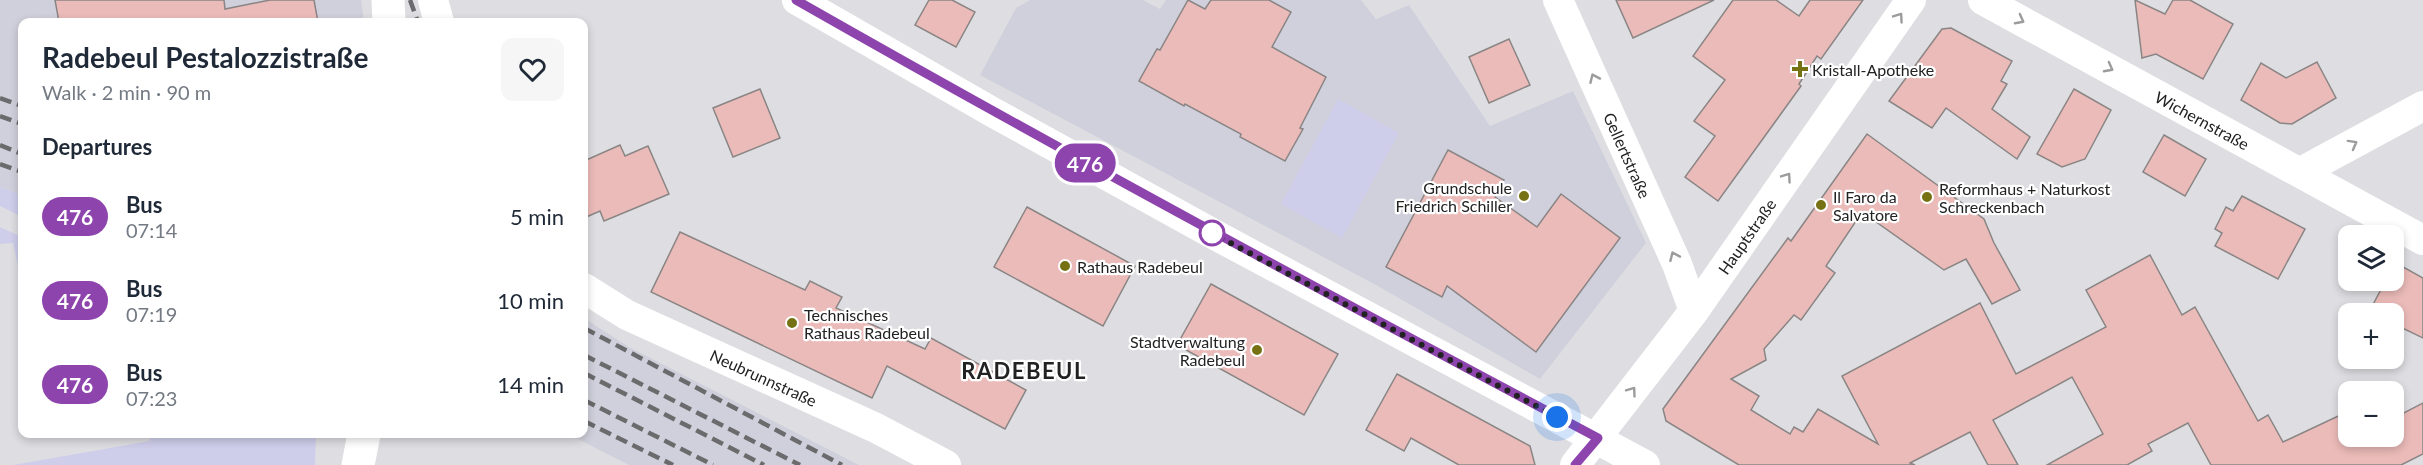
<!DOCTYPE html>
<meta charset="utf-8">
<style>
:root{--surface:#fff;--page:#f6f6f7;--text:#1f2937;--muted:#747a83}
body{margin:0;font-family:Lato,sans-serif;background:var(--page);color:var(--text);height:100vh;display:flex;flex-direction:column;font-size:22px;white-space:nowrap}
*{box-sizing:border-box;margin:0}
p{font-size:20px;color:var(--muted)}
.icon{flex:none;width:33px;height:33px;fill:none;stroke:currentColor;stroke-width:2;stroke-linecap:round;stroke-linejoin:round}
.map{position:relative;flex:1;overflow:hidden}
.details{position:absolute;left:18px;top:18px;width:570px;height:420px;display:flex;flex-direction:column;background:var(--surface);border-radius:12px;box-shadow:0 3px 9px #0003}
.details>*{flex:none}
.badge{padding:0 12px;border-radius:20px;font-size:21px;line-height:39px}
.controls{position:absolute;left:2338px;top:225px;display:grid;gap:12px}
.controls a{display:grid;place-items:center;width:66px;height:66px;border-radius:12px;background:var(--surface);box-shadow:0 3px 9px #0003;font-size:30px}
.you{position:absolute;width:30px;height:30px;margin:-15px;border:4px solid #fff;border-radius:50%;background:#1a73e8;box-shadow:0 0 0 9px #1a73e833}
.map>.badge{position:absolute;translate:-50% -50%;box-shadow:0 0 0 3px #fff}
h2{padding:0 24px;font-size:22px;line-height:54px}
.round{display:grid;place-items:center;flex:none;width:63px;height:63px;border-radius:12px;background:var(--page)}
.summary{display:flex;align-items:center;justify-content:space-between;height:102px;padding:0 24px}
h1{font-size:28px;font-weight:700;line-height:45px}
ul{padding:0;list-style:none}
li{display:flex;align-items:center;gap:18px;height:84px;padding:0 24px}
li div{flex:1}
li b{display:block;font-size:22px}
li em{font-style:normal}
li .badge{min-width:66px;font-weight:700;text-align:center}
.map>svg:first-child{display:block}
.built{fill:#d0d0dc}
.green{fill:#ceceeb}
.building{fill:#ebbbb9;stroke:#8a8585;stroke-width:1.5}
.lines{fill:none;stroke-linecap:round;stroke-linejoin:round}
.street{stroke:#fff;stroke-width:30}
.secondary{stroke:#fff;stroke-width:33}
.rail{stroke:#6b6b6d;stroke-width:4.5;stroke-dasharray:12 6;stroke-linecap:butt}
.oneway{stroke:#9c9c9c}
.line-casing{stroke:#fff;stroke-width:14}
.line{stroke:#8e44ad;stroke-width:9}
.walk{stroke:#222223;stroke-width:6;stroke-dasharray:0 10.8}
.poi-dot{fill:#767112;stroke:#fff;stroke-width:2}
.stop-dot{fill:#fff;stroke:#8e44ad;stroke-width:3}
.labels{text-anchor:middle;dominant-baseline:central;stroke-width:4.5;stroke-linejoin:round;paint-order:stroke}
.poi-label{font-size:16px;fill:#222223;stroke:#fff;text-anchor:start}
.street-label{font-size:16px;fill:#222223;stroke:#fff}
.district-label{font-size:22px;font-weight:bold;letter-spacing:1.5px;fill:#222223;stroke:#fff}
</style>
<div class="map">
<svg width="2423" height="465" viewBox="0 0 2423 465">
<rect width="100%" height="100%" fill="#dedee2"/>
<g class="built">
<polygon points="0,0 361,0 364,22 22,22 22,195 0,187"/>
<polygon points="1030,0 1143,0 1160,9 1166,0 1361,0 1376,19 1409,5 1490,126 1573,91 1646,243 1540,379 1376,285 980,75 1016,8"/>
<polygon points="584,318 629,347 859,465 629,465 568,434 584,434"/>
</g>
<g class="green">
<polygon points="1338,99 1399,133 1342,238 1281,204"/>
<polygon points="0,187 22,195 22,217 0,206"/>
<polygon points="0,227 22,237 22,285 13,243 0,244"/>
<polygon points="149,434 316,434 315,465 13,465 150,441"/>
</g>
<g class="building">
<polygon points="55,0 224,0 225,9 270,0 314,0 318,22 59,22"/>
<polygon points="929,0 952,0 975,12 956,47 915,25"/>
<polygon points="1188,0 1205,9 1211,0 1269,0 1291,12 1272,47 1326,77 1300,128 1303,129 1285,161 1240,137 1241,134 1185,104 1184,106 1139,81 1157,49 1160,50"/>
<polygon points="1616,0 1714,0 1633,38"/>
<polygon points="1733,0 1776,0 1799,16 1810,0 1863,0 1821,59 1817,56 1799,84 1801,86 1718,201 1685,177 1715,136 1694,121 1725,80 1693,56"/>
<polygon points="2135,0 2165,14 2173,0 2190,0 2233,24 2203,79 2156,54 2142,58"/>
<polygon points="1951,28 2012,61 2001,81 2007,84 1992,109 2030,137 2017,159 1946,108 1932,128 1889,101 1942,29"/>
<polygon points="1509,39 1530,85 1489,103 1469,57"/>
<polygon points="2317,62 2336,98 2292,124 2280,123 2241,100 2261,63 2286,78"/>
<polygon points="760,89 780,138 733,157 713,108"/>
<polygon points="2074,89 2111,110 2085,159 2062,167 2037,154"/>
<polygon points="1867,134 1984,219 1994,243 2020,290 1992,304 1966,259 1944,270 1862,212 1826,266 1835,273 1801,320 1794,315 1764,349 1766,360 1731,379 1759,396 1751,410 1790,434 1794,427 1803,432 1818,409 1878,444 1842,376 1980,303 2016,374 2106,327 2086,290 2150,255 2182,315 2195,307 2258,421 2268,415 2283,442 2349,411 2349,436 2394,436 2394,418 2423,403 2423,454 2401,465 2211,465 2188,423 2148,444 2152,451 2127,465 2047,465 2103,434 2072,377 1993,420 2018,465 1988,465 1970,432 1910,463 1915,465 1739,465 1666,421 1663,409 1788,238 1791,241"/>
<polygon points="2164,135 2206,159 2185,196 2143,172"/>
<polygon points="620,145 625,156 648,146 669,194 604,221 600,211 584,218 584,161"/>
<polygon points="1448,150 1504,180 1495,197 1537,227 1561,194 1620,238 1536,352 1447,286 1442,297 1386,267"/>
<polygon points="2242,196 2305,229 2278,279 2215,246 2222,233 2215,229 2226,207 2233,211"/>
<polygon points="1027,207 1135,266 1103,326 994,267"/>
<polygon points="680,232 805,290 810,281 842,297 836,308 925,349 931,338 1026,390 1005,429 887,366 872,398 651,292"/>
<polygon points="2396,263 2423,278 2423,338 2394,324 2394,314 2368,314 2386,280 2394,280"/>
<polygon points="1211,284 1338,354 1304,415 1177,345"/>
<polygon points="1397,374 1530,446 1535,465 1459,465 1411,438 1404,451 1366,430"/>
</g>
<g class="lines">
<g class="street">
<polyline points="433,0 439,22"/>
<polyline points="797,0 994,113 1217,236 1645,465"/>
<path id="s1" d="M1558 0 1677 264 1694 311"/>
<path id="s2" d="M1983 0 2423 240"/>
<polyline points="2301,172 2423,106"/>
<path id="s3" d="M584 288 627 315 876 428 946 465"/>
<path id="s4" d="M1575 465 1694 311 1911 0"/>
</g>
<g class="secondary">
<polyline points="388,0 389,22"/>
<polyline points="358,465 364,434"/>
</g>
<g class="rail">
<polyline points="410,0 418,22"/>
<polyline points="0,98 22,106"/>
<polyline points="0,116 22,124"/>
<polyline points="0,145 22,154"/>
<polyline points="0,164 22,172"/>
<polyline points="584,328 842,465"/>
<polyline points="584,355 800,465"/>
<polyline points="584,373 764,465"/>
<polyline points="584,400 713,465"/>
<polyline points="584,421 673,465"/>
</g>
</g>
<defs><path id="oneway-chevron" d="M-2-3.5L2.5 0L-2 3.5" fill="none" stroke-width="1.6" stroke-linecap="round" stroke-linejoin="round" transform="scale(1.5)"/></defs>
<g class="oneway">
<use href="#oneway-chevron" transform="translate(1899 17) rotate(-55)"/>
<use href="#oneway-chevron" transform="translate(2020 20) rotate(28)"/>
<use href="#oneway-chevron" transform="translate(2109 68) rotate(28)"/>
<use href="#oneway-chevron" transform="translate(1594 78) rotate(-114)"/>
<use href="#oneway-chevron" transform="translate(2353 144) rotate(-29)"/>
<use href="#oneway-chevron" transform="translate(1787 177) rotate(-55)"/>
<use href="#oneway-chevron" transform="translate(1674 256) rotate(-114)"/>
<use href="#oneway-chevron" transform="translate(1632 391) rotate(-54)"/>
</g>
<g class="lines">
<defs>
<path id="line" d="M796 0C1061 151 1329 295 1598 438L1575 465"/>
</defs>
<use href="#line" class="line-casing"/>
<use href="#line" class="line"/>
<polyline class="walk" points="1212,233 1557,417"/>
</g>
<g class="poi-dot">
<path d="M1797 60h6v6h6v6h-6v6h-6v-6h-6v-6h6z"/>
<circle cx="1524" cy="196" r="6"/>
<circle cx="1927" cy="197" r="6"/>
<circle cx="1821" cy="205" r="6"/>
<circle cx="1065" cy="266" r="6"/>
<circle cx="792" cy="323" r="6"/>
<circle cx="1257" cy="350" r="6"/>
</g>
<circle class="stop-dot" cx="1212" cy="233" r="12"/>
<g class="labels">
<g class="poi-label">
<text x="1812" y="69">Kristall-Apotheke</text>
<text x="1512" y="187" text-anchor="end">Grundschule<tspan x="1512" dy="18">Friedrich Schiller</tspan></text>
<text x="1939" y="188">Reformhaus + Naturkost<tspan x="1939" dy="18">Schreckenbach</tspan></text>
<text x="1833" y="196">Il Faro da<tspan x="1833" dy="18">Salvatore</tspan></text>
<text x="1077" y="266">Rathaus Radebeul</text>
<text x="804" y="314">Technisches<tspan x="804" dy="18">Rathaus Radebeul</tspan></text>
<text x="1245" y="341" text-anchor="end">Stadtverwaltung<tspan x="1245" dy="18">Radebeul</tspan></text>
</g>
<g class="street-label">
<text stroke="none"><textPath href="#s2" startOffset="250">Wichernstraße</textPath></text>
<text stroke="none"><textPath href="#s1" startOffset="170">Gellertstraße</textPath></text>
<text stroke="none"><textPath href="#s4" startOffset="286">Hauptstraße</textPath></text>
<text stroke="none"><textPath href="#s3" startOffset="201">Neubrunnstraße</textPath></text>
</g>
<g class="district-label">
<text x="1024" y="370">RADEBEUL</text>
</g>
</g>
</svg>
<div class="controls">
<a><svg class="icon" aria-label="layers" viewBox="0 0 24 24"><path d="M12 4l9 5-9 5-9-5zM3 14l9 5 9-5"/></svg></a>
<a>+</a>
<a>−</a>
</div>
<div class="you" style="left:1557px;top:417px"></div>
<b class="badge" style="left:1085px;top:163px;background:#8e44ad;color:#fff">476</b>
<section class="details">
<div class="summary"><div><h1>Radebeul Pestalozzistraße</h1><p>Walk · 2 min · 90 m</p></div><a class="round"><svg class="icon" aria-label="heart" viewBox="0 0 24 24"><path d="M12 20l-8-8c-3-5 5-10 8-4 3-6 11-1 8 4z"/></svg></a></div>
<h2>Departures</h2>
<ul>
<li><span class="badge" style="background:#8e44ad;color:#fff">476</span><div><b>Bus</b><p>07:14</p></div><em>5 min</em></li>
<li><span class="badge" style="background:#8e44ad;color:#fff">476</span><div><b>Bus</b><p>07:19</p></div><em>10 min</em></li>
<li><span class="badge" style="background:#8e44ad;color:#fff">476</span><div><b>Bus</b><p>07:23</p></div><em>14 min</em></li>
</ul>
</section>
</div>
